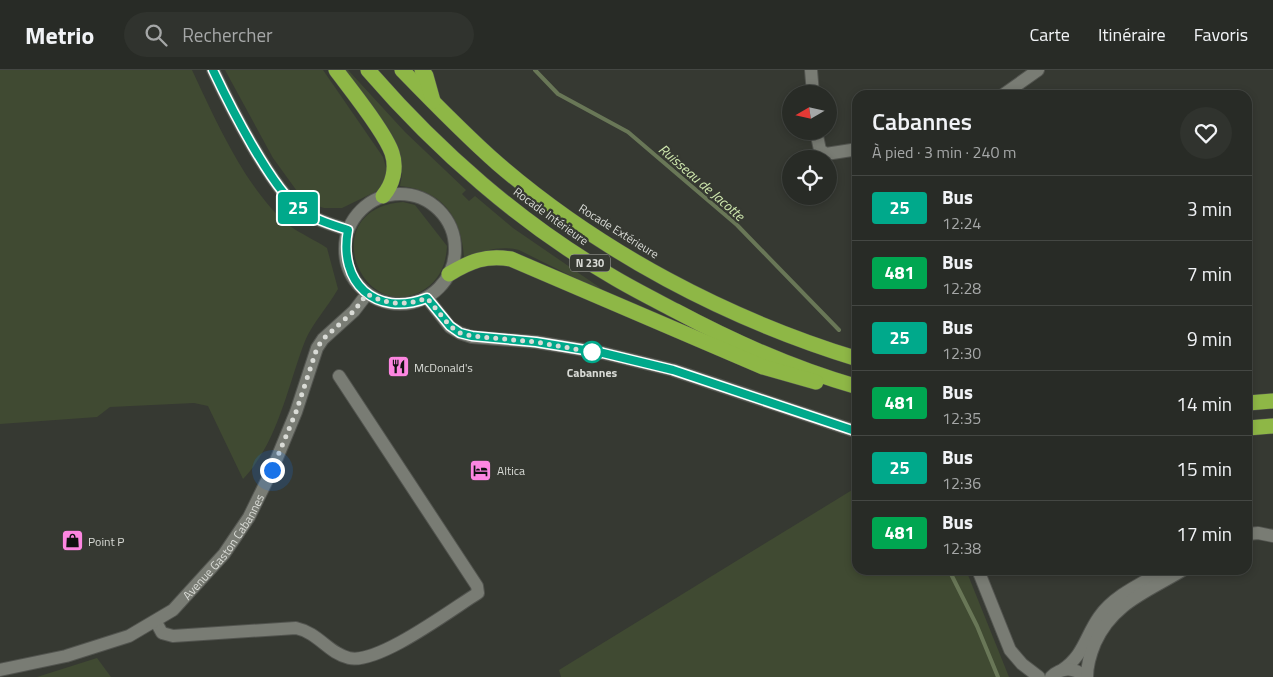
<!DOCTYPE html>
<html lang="fr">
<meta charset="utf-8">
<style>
:root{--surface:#282b26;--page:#30332e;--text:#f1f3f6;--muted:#a5a7a7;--line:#444743}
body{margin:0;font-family:"Titillium Web",sans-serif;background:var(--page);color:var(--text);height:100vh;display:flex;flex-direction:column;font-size:19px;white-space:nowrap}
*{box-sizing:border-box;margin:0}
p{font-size:16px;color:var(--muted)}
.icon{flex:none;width:28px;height:28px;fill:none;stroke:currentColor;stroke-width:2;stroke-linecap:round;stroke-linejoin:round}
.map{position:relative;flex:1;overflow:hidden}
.panel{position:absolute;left:852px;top:20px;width:400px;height:485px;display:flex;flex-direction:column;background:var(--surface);border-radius:15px;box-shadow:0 2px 8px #0003,0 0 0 1px var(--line)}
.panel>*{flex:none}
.badge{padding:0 10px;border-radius:4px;font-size:18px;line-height:32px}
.needle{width:32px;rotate:261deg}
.tools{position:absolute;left:782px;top:15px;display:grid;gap:10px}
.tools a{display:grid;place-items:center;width:55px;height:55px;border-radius:50%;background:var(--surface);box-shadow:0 2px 8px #0003,0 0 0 1px var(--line);font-size:25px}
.you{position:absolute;width:25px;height:25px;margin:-12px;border:4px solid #fff;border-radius:50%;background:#1a73e8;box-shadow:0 0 0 8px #1a73e833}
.map>.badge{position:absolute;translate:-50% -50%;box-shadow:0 0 0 2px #fff}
.round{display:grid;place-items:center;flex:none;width:52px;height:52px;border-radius:26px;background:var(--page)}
.head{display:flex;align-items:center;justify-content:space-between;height:85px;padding:0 20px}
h1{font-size:24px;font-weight:600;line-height:38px}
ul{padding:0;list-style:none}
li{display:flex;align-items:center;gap:15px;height:65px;padding:0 20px;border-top:1px solid var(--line)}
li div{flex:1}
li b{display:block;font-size:19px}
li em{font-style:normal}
li .badge{min-width:55px;font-weight:700;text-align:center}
header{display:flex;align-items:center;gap:30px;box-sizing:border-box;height:70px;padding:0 25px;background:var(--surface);border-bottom:1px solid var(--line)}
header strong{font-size:24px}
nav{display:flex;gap:28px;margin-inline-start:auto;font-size:18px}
.search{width:350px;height:45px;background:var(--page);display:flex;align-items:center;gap:12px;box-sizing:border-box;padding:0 18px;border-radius:28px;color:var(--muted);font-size:19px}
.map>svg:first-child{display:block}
.green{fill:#404a32}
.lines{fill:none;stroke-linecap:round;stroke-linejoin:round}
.stream{stroke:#697757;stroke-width:4}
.street-casing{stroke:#52544f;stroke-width:14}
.secondary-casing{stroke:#52544f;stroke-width:14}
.highway-casing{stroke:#52544f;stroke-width:16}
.street{stroke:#797c74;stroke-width:12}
.secondary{stroke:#797c74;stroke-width:12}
.highway{stroke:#8eb746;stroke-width:15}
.line-casing{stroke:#fff;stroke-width:11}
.line{stroke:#00a98b;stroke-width:8}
.walk{stroke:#d9dbd6;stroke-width:5;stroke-dasharray:0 9}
.stop-dot{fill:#fff;stroke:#00a98b;stroke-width:2.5}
.labels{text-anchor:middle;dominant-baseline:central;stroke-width:4.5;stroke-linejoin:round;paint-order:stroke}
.shield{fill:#363932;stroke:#a8aaa5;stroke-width:1}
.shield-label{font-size:11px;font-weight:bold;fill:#d9dbd6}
.street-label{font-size:12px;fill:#d9dbd6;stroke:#363932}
.poi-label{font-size:12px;fill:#d9dbd6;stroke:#363932;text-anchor:start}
.stop-label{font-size:12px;font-weight:bold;fill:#d9dbd6;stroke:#363932}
.water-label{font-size:14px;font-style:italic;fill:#cfe8ae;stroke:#363932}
</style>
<header>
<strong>Metrio</strong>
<div class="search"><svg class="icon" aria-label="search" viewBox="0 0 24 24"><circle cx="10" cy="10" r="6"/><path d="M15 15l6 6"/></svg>Rechercher</div>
<nav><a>Carte</a><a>Itinéraire</a><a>Favoris</a></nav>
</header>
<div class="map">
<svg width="1273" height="607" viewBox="0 0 1273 607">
<rect width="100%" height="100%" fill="#363932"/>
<g class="green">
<path d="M0 0H192C215 49 247 122 290 156 301 164 315 170 327 178L338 219C328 237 313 252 305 271 287 318 278 372 243 409L208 336 194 333 110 337 97 347 0 354Z"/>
<polygon points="225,0 323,0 383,87 387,101 381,119 342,138 324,138 312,134 302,128 273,88"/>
<path d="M343 0H348L405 62 466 120 462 124 469 131 475 126 513 158 599 217 603 222 519 180C499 175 483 181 464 188 462 147 442 120 400 116L402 104 400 83Z"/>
<path d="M403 132 415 135 447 176C446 194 440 209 425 219 362 259 313 139 403 132Z"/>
<polygon points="857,417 858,500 966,500 1009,607 561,607 559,600"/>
<polygon points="97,588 111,607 37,607"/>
</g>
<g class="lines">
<g class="stream">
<polyline points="535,0 558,24 628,62 737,155 839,260"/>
<polyline points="949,500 977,556 998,607"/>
</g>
<defs>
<g id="street">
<polyline points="811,0 813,24"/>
<polyline points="1003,25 1038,0"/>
<polyline points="816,61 820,80 826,84 858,79"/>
<polyline points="427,228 450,257 460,263 472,267 536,272 603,283 673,300 858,362"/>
<polyline points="1248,464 1258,463 1273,466"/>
<polyline points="978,500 1010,580 1022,594 1039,607"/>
<path d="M156 552 162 563 173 566 296 558C319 563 328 583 349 588 378 595 452 539 478 523L477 516 339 306"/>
<path d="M1062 600C1084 585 1085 567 1099 547 1114 525 1143 513 1165 500"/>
<path d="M1051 607C1061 597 1075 597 1085 607"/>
<path d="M1087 607C1087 594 1090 585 1095 573 1113 533 1147 522 1183 500"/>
</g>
<g id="secondary">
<path d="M213 0C229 34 273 122 302 141 315 150 333 155 348 160"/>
<circle cx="400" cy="179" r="55"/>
<path id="s1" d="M0 600 66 586 129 566 173 540 224 484 249 447 272 400 296 342 317 278 323 269 354 241 367 224"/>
</g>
<g id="highway">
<path d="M336 0C351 20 385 62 392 83 397 98 393 114 383 126"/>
<path d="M368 0C437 80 521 154 613 207 633 219 655 230 676 241 734 272 795 299 858 317"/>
<path d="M402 0C433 32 464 64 497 93 600 182 727 249 858 289"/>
<polyline points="422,0 426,6 433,31"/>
<path d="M449 204C471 191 485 185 511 189L763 297 816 312"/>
<polyline points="1248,333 1273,331"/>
<polyline points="1248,358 1273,356"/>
</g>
</defs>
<use href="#street" class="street-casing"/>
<use href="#secondary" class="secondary-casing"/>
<use href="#highway" class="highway-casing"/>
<use href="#street" class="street"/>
<use href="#secondary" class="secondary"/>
<use href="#highway" class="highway"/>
</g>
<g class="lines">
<defs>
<path id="line" d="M213 0C229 34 273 122 302 141 315 150 333 155 348 160 338 212 375 248 427 228L450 256 460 263 472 266 536 272 603 283 673 300 858 362"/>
</defs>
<use href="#line" class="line-casing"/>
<use href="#line" class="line"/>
<path class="walk" d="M272 400 296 342 317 278 323 269 354 241 367 224C388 235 404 236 427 228L450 256 460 263 472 266 536 272 592 282"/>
</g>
<defs>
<symbol id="restaurant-square" viewBox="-11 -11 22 22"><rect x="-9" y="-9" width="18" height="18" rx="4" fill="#fd86e1" stroke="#363932"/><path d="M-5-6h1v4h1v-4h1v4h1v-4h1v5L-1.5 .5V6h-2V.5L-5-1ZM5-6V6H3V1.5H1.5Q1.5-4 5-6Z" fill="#111"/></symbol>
<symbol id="hotel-square" viewBox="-11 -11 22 22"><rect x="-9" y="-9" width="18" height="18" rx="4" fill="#fd86e1" stroke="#363932"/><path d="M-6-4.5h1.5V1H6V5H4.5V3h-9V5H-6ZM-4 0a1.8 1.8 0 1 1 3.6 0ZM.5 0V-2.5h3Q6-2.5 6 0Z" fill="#111"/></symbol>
<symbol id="shop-square" viewBox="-11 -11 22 22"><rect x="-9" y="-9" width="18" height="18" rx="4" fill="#fd86e1" stroke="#363932"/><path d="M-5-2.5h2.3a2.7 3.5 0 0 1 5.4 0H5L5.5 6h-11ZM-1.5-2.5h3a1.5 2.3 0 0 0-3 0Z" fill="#111"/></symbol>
</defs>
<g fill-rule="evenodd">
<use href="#restaurant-square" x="386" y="284" width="25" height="25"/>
<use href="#hotel-square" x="468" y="388" width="25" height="25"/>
<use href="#shop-square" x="60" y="458" width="25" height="25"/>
</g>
<circle class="stop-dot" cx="592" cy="282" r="10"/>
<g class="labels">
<rect class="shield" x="570" y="184.5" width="40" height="17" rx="4"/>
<g class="shield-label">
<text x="590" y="193">N 230</text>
</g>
<g class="street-label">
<text transform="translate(551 146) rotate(36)">Rocade Intérieure</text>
<text transform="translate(619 161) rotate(32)">Rocade Extérieure</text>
<text stroke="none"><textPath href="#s1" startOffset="266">Avenue Gaston Cabannes</textPath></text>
</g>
<g class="poi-label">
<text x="414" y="297">McDonald's</text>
<text x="497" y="400">Altica</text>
<text x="88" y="471">Point P</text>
</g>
<g class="stop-label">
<text x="592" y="302">Cabannes</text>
</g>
<g class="water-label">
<text transform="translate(702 112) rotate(41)">Ruisseau de Jacotte</text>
</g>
</g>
</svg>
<div class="tools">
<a><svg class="needle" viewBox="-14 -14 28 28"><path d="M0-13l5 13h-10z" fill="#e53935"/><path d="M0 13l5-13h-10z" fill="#a5a7a7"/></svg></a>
<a><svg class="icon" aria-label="locate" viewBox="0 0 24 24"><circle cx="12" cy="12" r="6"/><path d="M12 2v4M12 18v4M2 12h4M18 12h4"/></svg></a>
</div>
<div class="you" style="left:272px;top:400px"></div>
<b class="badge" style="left:298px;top:138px;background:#00a98b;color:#fff">25</b>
<section class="panel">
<div class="head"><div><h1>Cabannes</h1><p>À pied · 3 min · 240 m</p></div><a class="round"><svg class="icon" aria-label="heart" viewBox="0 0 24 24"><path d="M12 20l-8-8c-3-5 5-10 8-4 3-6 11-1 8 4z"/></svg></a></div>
<ul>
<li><span class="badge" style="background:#00a98b;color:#fff">25</span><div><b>Bus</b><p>12:24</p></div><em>3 min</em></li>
<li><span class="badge" style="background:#00a651;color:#fff">481</span><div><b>Bus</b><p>12:28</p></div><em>7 min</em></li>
<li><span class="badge" style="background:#00a98b;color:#fff">25</span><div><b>Bus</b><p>12:30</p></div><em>9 min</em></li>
<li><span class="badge" style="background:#00a651;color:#fff">481</span><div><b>Bus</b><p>12:35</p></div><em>14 min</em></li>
<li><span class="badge" style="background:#00a98b;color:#fff">25</span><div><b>Bus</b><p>12:36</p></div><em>15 min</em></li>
<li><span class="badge" style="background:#00a651;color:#fff">481</span><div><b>Bus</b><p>12:38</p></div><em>17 min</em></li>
</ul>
</section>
</div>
